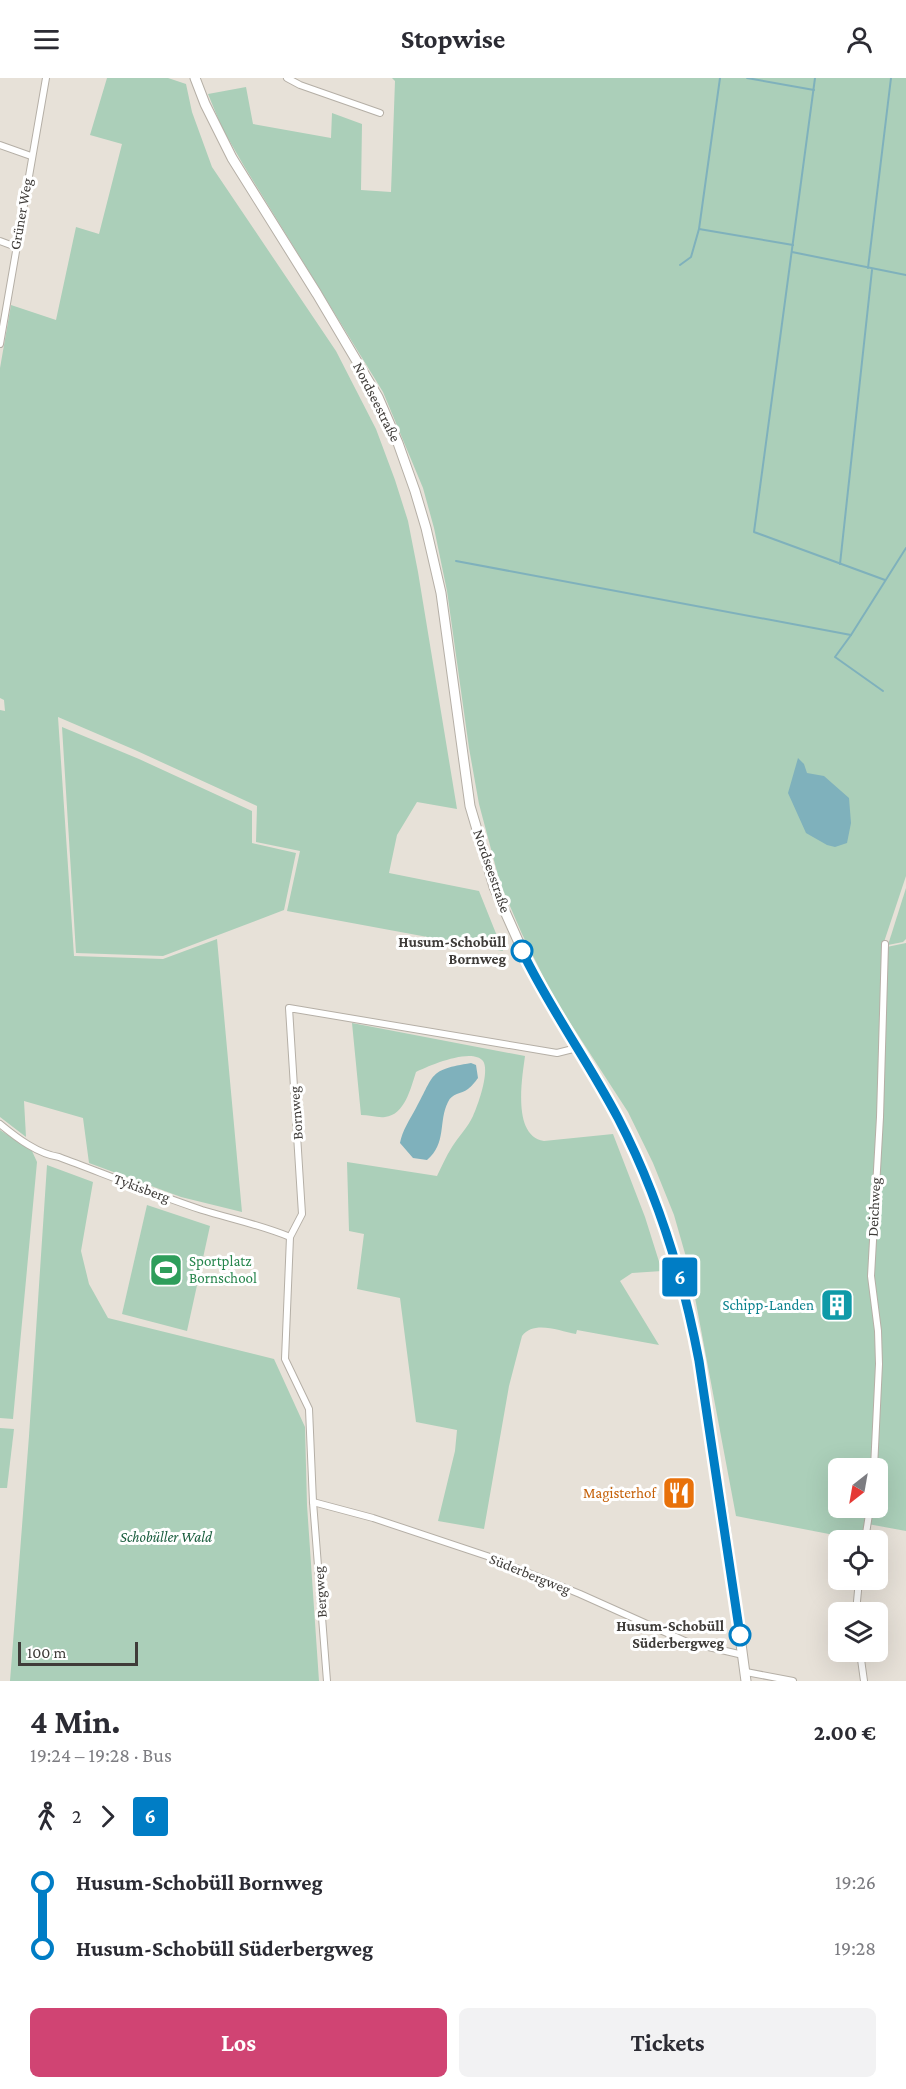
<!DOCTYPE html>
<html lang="de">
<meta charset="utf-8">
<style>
:root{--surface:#fff;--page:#f2f2f3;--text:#2b2b33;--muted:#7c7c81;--accent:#d04473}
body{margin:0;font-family:"Crimson Pro",serif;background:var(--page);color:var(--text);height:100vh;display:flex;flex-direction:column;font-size:22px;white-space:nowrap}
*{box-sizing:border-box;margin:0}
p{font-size:20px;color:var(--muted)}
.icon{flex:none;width:33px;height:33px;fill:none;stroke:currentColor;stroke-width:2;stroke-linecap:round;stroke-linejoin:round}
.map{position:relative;height:1603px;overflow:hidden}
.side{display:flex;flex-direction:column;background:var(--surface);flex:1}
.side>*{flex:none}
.badge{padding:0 12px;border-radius:4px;font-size:21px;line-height:39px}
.needle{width:39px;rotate:211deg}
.controls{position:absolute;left:828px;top:1380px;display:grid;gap:12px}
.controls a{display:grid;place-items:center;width:60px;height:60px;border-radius:9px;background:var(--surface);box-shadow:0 6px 24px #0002;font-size:30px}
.scale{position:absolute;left:18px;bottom:15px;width:120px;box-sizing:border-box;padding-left:6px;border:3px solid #3f3c39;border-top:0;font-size:16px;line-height:21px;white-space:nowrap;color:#3f3c39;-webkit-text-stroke:4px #fff;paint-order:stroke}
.map>.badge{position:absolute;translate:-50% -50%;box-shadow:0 0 0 3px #fff}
.legs{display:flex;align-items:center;gap:9px;height:66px;padding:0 30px;font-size:20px}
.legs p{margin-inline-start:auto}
.summary{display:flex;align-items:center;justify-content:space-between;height:102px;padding:0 30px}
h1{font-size:33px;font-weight:700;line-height:45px}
.action{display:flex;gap:12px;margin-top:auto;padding:12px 30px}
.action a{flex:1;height:69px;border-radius:9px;background:var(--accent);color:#fff;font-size:24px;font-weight:700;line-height:69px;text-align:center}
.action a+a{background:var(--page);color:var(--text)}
ul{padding:0 30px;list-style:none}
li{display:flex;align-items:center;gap:21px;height:66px;font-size:22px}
li i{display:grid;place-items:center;width:9px;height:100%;margin:0 8px;background:currentColor}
li i::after{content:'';width:15px;height:15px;margin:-8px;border:4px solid;border-radius:50%;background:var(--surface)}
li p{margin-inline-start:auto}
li:first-child i{background:linear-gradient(#0000 50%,currentColor 0)}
li:last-child i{background:linear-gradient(currentColor 50%,#0000 0)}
header{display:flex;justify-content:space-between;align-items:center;height:78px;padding:0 30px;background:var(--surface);font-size:27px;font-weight:700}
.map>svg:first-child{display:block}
.green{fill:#abcfb9;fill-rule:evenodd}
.water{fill:#7fb1bc}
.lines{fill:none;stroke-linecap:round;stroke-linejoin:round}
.stream{stroke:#7fb1bc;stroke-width:2}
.street-casing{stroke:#b5afa6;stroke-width:8}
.secondary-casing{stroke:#b5afa6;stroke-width:11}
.street{stroke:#fff;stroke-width:6}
.secondary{stroke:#fff;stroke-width:9}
.line-1-casing{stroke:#fff;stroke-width:14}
.line-1{stroke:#007dc5;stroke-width:9}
.stop-1-dot{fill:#fff;stroke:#007dc5;stroke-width:3}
.labels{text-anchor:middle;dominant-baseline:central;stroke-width:6;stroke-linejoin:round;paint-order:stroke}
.street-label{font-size:15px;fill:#3f3c39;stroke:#fff}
.stop-label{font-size:15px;font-weight:bold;fill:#3f3c39;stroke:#fff;text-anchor:end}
.leisure-label{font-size:15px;fill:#27864d;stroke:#fff;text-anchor:start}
.culture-label{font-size:15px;fill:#0d838f;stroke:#fff;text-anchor:end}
.food-label{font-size:15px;fill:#c56008;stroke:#fff;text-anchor:end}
.park-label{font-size:15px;font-style:italic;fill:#195d3d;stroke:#fff}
</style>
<header><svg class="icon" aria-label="menu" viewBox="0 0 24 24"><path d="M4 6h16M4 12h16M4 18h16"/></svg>Stopwise<svg class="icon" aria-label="person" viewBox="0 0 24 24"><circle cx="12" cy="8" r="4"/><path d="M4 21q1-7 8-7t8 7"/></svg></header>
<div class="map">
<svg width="906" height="1603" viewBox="0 0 906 1603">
<rect width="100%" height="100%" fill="#e7e1d8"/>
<g class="green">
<polygon points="107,0 168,0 186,6 192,34 212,89 336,273 376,351 395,402 408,443 418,494 457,731 417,724 397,757 389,795 479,813 503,873 287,833 300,773 256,764 257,728 135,672 58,639 74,878 163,881 217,861 242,1134 181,1119 89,1085 83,1040 24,1023 26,1059 0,1039 0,632 5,633 4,622 0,620 0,290 11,227 56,242 76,149 99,156 122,66 90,57"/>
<path d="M392 0H906V798L882 870 906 865V1453L868 1446 865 1462H860L736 1438 690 1193 674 1137 653 1085 628 1034 554 920 522 856 500 805 479 726 469 670 447 513 434 450 423 410 383 314 244 88 222 50 208 16 246 9 253 46 331 60 332 35 362 46 361 112 391 114 395 3ZM838 1390H878V1430H838Z"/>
<polygon points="62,649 139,681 252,733 252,765 296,775 284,832 163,878 76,875"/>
<polygon points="906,810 906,861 903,864 888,867"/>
<path d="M352 945 525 978C522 1001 512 1058 544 1063L613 1056 645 1139 662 1193 632 1195 620 1203 659 1267 577 1252 576 1256C559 1253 534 1242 522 1258L509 1308 484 1451 438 1443 455 1373 457 1352 416 1344 400 1220 357 1211 364 1156 349 1153 347 1084 437 1098C442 1088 446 1078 452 1069 459 1058 468 1049 473 1038 478 1027 490 993 483 983 472 969 428 988 416 994 411 1009 405 1037 385 1039 378 1040 369 1037 361 1037Z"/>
<polygon points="0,1052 32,1073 37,1084 13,1341 0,1340"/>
<polygon points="47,1087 93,1104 81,1173 89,1206 108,1240 274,1281 305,1349 307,1427 319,1603 10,1603 29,1358"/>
<polygon points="147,1127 210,1148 187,1253 122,1236"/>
<polygon points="0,1350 14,1351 7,1410 0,1410"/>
</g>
<g class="water">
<polygon points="798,680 804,686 807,695 824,698 849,720 851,745 847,765 835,769 827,767 806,755 788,715"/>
<path d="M471 985 476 987 478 1000C475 1004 471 1009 468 1011 461 1016 452 1015 448 1024 438 1044 447 1065 427 1082L413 1080 400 1065C402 1053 410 1041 416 1030 435 996 428 992 471 985Z"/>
</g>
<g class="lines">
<g class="stream">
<polyline points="747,0 814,12"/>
<polyline points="815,0 754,454 885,502"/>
<polyline points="699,151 793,167"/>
<polyline points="792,174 906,197"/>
<polyline points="680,187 691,179 699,151 720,0"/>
<polyline points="868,190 891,0"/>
<polyline points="456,483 851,557"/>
<polyline points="840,486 872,192"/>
<polyline points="883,613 835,579 851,557 906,470"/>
</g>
<defs>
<g id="street">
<polyline points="287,0 300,7 380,35"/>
<polyline points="0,67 31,78"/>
<polyline points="0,163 16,169"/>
<polyline points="0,266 46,0"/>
<path d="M0 1046C17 1060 38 1076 59 1079 107 1097 154 1116 202 1132 232 1141 261 1147 290 1159"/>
<polyline points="874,1390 879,1286 878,1253 871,1198 880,1039 885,866"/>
<polyline points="313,1424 373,1440 487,1478 580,1516 687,1564 743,1577"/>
<polyline points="865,1462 870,1430"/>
<polyline points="856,1534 859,1502"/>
<polyline points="860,1574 864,1603"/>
<polyline points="746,1594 793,1603"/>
<polyline points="327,1603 313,1424 309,1331 285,1281 290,1159 302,1136 289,930 557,975 577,970"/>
</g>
<polyline id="secondary" points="195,0 205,26 232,80 317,216 378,319 398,365 415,413 426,450 441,515 470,728 494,809 528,885 552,930 607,1021 630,1065 653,1117 681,1200 699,1283 725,1447 746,1603"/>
</defs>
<use href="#street" class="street-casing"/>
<use href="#secondary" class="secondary-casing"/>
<use href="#street" class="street"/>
<use href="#secondary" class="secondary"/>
</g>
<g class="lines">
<defs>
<path id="line-1" d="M522 873C550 931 588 983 618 1040 658 1117 683 1198 699 1283L740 1557"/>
</defs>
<use href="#line-1" class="line-1-casing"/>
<use href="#line-1" class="line-1"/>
</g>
<defs>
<symbol id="stadium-square" viewBox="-11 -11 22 22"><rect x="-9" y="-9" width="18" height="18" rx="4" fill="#2e9e5b" stroke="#fff"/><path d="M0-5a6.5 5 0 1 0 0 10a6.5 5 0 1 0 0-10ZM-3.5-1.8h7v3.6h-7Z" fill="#fff"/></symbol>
<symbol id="building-square" viewBox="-11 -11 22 22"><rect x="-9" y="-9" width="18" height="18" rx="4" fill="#0f9aa8" stroke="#fff"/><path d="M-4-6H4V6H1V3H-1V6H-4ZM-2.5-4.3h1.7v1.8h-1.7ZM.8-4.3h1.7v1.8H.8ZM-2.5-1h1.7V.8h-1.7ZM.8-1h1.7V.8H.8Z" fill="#fff"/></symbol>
<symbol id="restaurant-square" viewBox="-11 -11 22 22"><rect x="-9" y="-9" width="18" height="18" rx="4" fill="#e8710a" stroke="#fff"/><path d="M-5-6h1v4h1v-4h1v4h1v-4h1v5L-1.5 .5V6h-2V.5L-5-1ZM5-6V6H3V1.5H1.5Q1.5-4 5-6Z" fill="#fff"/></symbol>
</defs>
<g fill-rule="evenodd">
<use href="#stadium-square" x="147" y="1173" width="38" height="38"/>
<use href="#building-square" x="818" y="1208" width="38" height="38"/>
<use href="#restaurant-square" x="660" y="1396" width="38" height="38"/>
</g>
<g class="stop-1-dot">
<circle cx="522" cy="873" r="10"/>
<circle cx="740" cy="1557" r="10"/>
</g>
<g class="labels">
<g class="street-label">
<text transform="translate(21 136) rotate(-80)">Grüner Weg</text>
<text transform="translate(377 324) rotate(63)">Nordseestraße</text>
<text transform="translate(492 793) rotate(71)">Nordseestraße</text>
<text transform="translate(296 1035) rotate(-94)">Bornweg</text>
<text transform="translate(142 1110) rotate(20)">Tykisberg</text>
<text transform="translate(874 1129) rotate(-87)">Deichweg</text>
<text transform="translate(530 1496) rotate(22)">Süderbergweg</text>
<text transform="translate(320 1514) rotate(-94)">Bergweg</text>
</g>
<g class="stop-label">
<text x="506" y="864">Husum-Schobüll<tspan x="506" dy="17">Bornweg</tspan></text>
<text x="724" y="1548">Husum-Schobüll<tspan x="724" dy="17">Süderbergweg</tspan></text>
</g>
<g class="leisure-label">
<text x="189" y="1183">Sportplatz<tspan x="189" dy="17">Bornschool</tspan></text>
</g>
<g class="culture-label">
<text x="814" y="1227">Schipp-Landen</text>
</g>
<g class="food-label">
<text x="656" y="1415">Magisterhof</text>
</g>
<g class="park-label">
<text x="166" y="1459">Schobüller Wald</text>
</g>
</g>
</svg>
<div class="controls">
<a><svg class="needle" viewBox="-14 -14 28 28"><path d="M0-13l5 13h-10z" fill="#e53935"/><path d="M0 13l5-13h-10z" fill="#7c7c81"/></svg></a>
<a><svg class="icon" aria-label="locate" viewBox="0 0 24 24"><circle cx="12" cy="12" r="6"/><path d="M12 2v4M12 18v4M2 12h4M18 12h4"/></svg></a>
<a><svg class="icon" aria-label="layers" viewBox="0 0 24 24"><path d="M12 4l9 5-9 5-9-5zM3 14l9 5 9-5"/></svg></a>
</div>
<div class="scale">100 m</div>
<b class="badge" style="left:680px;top:1199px;background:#007dc5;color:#fff">6</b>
</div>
<section class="side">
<div class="summary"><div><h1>4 Min.</h1><p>19:24 – 19:28 · Bus</p></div><b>2.00 €</b></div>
<div class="legs"><svg class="icon" aria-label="walk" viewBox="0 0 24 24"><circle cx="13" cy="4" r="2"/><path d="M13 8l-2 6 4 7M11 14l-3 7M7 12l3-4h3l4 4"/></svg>2<svg class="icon" aria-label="forward" viewBox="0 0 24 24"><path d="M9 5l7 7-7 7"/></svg><b class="badge" style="background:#007dc5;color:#fff">6</b></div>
<ul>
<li><i style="color:#007dc5"></i><b>Husum-Schobüll Bornweg</b><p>19:26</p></li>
<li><i style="color:#007dc5"></i><b>Husum-Schobüll Süderbergweg</b><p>19:28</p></li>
</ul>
<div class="action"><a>Los</a><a>Tickets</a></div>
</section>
